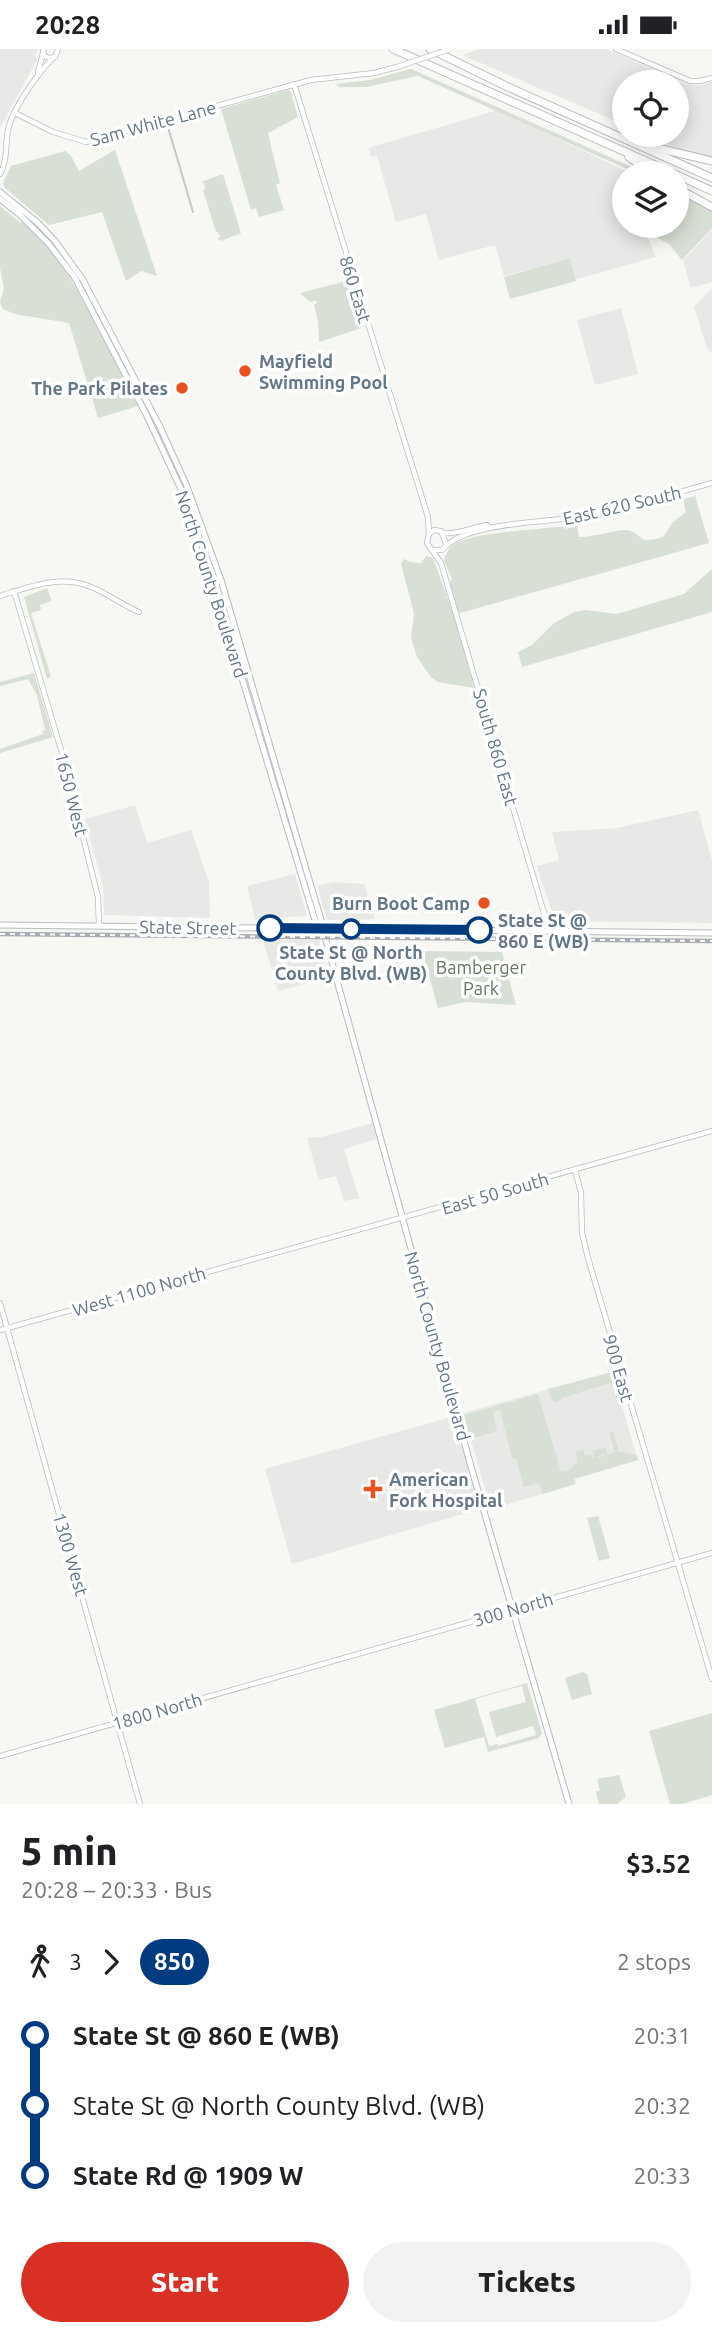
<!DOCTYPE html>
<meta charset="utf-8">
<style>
:root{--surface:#fff;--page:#f2f2f2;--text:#202124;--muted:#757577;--accent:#d93025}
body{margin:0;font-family:Ubuntu,sans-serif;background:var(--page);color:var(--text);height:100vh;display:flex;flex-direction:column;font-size:26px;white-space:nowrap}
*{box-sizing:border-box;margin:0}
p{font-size:23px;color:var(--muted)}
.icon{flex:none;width:38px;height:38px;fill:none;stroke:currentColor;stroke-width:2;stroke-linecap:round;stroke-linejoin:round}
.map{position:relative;height:1755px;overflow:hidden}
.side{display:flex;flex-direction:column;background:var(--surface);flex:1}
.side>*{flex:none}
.badge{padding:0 14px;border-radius:23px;font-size:24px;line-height:46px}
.buttons{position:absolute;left:612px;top:21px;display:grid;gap:14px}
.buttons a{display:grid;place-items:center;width:77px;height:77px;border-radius:50%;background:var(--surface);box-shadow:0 4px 18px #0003;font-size:35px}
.map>.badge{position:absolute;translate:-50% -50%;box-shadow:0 0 0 4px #fff}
.legs{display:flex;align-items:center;gap:10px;height:77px;padding:0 21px;font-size:23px}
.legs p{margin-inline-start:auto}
.headline{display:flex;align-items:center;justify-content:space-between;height:119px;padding:0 21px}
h1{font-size:38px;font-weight:800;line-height:52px}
.button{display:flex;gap:14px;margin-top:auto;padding:14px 21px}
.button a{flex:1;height:80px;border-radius:42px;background:var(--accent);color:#fff;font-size:28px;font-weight:800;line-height:80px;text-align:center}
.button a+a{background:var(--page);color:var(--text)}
ul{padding:0 21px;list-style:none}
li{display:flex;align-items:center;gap:24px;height:70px;font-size:26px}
li i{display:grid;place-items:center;width:10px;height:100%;margin:0 9px;background:currentColor}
li i::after{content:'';width:18px;height:18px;margin:-9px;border:5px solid;border-radius:50%;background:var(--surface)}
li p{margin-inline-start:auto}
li:first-child i{background:linear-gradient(#0000 50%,currentColor 0)}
li:last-child i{background:linear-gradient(currentColor 50%,#0000 0)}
.status{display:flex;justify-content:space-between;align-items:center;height:49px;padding:0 35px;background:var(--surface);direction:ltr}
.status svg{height:19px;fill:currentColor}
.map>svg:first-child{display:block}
.built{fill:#e8e9e7}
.green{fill:#d8dfd4;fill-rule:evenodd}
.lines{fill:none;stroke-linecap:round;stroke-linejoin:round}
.stream{stroke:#c0cacf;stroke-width:2}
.secondary-casing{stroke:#b6bcc0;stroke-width:6}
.primary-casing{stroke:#b7bbbf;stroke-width:7}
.highway-casing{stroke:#b8bcbf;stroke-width:9}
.secondary{stroke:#fff;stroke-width:4.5}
.primary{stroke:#fff;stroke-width:5}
.highway{stroke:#fff;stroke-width:7}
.rail-casing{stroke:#a6acb2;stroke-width:4.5}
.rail{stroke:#fff;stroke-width:2;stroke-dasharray:5;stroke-linecap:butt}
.secondary-bridge-casing{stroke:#b6bcc0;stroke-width:6;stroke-linecap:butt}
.secondary-bridge{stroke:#fff;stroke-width:4.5}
.line-1-casing{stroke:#fff;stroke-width:16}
.line-1{stroke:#003b80;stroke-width:10}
.poi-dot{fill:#eb511f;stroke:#fff;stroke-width:2.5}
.stop-1-dot{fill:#fff;stroke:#003b80;stroke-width:3.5}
.labels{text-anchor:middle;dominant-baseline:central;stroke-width:7;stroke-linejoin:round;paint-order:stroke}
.street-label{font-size:18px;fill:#647786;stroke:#fff}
.poi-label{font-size:18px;font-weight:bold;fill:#647786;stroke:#fff;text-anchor:start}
.stop-label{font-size:18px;font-weight:bold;fill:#647786;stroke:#fff;text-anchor:start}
.park-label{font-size:18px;fill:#647860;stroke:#fff}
</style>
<div class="status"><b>20:28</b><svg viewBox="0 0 49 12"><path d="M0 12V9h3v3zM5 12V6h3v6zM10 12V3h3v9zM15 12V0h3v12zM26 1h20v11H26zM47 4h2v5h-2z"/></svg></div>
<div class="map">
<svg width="712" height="1755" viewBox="0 0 712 1755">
<rect width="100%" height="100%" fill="#f7f7f3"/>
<g class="built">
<polygon points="0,0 38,0 35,5 37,11 0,79"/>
<polygon points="480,0 607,0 685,35 701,36 712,33 712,111 704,111 647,86 677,86 677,33 625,33 625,76 462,6"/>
<polygon points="498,61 630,124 625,124 625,177 643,177 656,208 573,231 567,210 504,227 495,196 439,211 426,165 396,173 377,107 371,108 368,99"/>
<polygon points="712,180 712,233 691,239 683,212"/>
<polygon points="712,239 712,305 707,299 694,258"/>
<polygon points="621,259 638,325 595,336 577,271"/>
<polygon points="135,756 147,794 191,781 209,833 210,869 104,866 103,837 85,770"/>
<polygon points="698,761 712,811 712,874 555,872 537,817 559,811 552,783 617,779"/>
<polygon points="295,825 307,867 255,870 247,837"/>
<polygon points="333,833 364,835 375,870 327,871 317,837"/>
<polygon points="263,891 319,891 329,929 278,942"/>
<polygon points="373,1074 377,1090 344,1100 359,1149 344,1152 336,1127 319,1131 307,1089 322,1088"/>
<polygon points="612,1323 638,1411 575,1430 576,1435 491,1460 463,1364"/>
<polygon points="455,1367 480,1460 292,1515 265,1420"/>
</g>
<g class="green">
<polygon points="411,20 621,113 643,124 636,124 418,27 366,38 339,38 336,35 370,31"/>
<polygon points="288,41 290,41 298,68 268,84 280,134 276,136 284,161 259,168 256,159 251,161 221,60"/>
<polygon points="115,101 157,227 141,222 126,232 102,163 49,176 5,139 3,134 11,117 65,102 71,107 79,122"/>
<polygon points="223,125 241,184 221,192 217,189 220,188 218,183 216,183 203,141 205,140 204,134 201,133"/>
<polygon points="677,143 712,162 712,179 682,211 669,195 639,179 640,177 677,177"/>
<path d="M0 157 21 174 23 172C76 223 105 291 138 357L98 369 69 274 15 265 3 260 0 253 4 239 0 219Z"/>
<polygon points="570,209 576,232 510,250 504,228"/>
<polygon points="346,232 361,279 319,293 318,273 314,256 317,254 316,251 310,253 300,244"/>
<path d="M695 447 709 494 460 564 458 562 450 535 452 530 444 512C446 504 449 498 456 494 479 482 549 480 577 476L579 488C594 488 610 482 625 481 634 481 638 488 645 491 650 492 658 489 663 488L673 473 686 463 683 450Z"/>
<polygon points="426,507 433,509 459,579 474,639 438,633 431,628 417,608 411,589 414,564 401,515 404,510 410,513 421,514"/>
<polygon points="712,520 712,563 522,618 518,603 532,596 553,575 574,563 585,561 617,565 684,545"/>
<polygon points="47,539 52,552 40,556 41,561 31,564 51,628 47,630 24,548"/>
<polygon points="34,624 53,688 0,704 0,700 43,685 42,682 45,681 37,646 28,630 0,637 0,633"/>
<polygon points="422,902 502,903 516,956 466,953 438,959"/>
<polygon points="612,1323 615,1333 611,1337 610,1334 562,1349 561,1352 555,1353 550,1348 548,1340"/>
<polygon points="538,1345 561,1423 571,1420 574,1415 578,1414 575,1403 583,1400 585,1407 592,1405 593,1410 595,1409 592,1402 606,1398 607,1405 598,1407 598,1409 615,1403 609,1384 613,1382 618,1399 617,1402 637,1406 638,1411 574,1430 575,1435 543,1445 539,1434 524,1438 516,1410 512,1410 500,1361 493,1363 497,1382 474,1389 470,1389 464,1366"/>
<polygon points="598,1467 610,1509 599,1512 587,1469"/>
<polygon points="583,1623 587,1625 592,1645 572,1651 565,1629"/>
<path d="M527 1634 542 1684 539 1689 488 1703 484 1688 445 1699 434 1661ZM522 1637 526 1653 489 1663 496 1688 533 1677 536 1686 498 1697 497 1695 489 1697 475 1650Z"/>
<polygon points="712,1664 712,1746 682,1755 670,1755 649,1682"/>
<polygon points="619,1726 626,1748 617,1755 599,1755 596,1743 600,1741 597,1730"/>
</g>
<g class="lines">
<g class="stream">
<polyline points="161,80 168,78 193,163"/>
<polyline points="134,88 152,82"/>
<polyline points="119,93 125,91"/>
</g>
<defs>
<g id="secondary">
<polyline points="43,0 44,7 49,9 55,8 58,0"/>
<polyline points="616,0 690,32 700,32 712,29"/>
<polyline points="38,23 43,4"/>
<polyline points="294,35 428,468 429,485"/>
<polyline points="15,64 53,83 86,93 311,31 374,24 397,18"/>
<path d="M0 125C8 110 5 97 8 81 12 60 38 24 53 9"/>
<path d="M443 484C456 486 474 478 487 476L490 479"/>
<polyline points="446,495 441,482 434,481 429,485 427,494 441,514 549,881"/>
<path d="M432 501H442C466 471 554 474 592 466 632 458 672 445 712 434"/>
<polyline points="14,542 64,711 98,848 99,877"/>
<path d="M0 547C29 538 61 525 91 538 107 544 122 556 139 563"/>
<polyline points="575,1121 581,1144 582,1184 588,1209 712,1630"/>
<polyline points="0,1254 140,1755"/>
<polyline points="0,1281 712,1082"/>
<polyline points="0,1707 712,1504"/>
</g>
<g id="primary">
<polyline points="0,143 38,174 55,192 83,231 160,378 186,435 221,531 321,871 321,880"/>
<polyline points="0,150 19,165 49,195 75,229 147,367 180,438 201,493 315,871 325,888 472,1421 569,1755"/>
<polyline points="0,876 712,884"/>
</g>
<g id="highway">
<polyline points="393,0 673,124"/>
<polyline points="430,0 508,38 712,129"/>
<polyline points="649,97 712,112"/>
<polyline points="629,108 650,124"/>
<polyline points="677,126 712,142"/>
<polyline points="677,139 712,158"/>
</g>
</defs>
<use href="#secondary" class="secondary-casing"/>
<use href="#primary" class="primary-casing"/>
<use href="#highway" class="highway-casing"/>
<use href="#secondary" class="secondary"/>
<use href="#primary" class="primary"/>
<use href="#highway" class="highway"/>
<defs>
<polyline id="rail" points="0,885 712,892"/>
</defs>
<use href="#rail" class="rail-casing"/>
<use href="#rail" class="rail"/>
<defs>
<polyline id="secondary-bridge" points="397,18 450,0"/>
</defs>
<use href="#secondary-bridge" class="secondary-bridge-casing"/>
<use href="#secondary-bridge" class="secondary-bridge"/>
</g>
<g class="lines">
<defs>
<polyline id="line-1" points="270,879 479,881"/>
</defs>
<use href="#line-1" class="line-1-casing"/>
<use href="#line-1" class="line-1"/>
</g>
<g class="poi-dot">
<circle cx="245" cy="322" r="7"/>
<circle cx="182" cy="339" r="7"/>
<circle cx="484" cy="854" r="7"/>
<path d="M369.5 1429.5h7v7h7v7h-7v7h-7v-7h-7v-7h7z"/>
</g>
<g class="stop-1-dot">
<circle cx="270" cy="879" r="12"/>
<circle cx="351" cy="880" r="9"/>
<circle cx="479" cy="881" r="12"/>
</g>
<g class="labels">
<g class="street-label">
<text transform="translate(153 74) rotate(-15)">Sam White Lane</text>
<text transform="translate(356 240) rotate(73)">860 East</text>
<text transform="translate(622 456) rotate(-13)">East 620 South</text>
<text transform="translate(212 535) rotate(72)">North County Boulevard</text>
<text transform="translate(496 698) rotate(74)">South 860 East</text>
<text transform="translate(72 745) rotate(76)">1650 West</text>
<text transform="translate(188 878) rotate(1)">State Street</text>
<text transform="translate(495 1144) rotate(-16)">East 50 South</text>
<text transform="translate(139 1242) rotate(-16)">West 1100 North</text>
<text transform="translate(438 1297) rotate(74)">North County Boulevard</text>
<text transform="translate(619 1319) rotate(74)">900 East</text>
<text transform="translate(71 1505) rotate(74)">1300 West</text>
<text transform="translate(513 1560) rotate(-16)">300 North</text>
<text transform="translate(157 1662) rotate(-16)">1800 North</text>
</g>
<g class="poi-label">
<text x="259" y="312">Mayfield<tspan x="259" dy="21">Swimming Pool</tspan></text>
<text x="168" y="339" text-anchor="end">The Park Pilates</text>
<text x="470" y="854" text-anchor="end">Burn Boot Camp</text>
<text x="389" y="1430">American<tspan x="389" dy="21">Fork Hospital</tspan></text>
</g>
<g class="stop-label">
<text x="498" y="871">State St @<tspan x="498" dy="21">860 E (WB)</tspan></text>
<text x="351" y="903" text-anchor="middle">State St @ North<tspan x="351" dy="21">County Blvd. (WB)</tspan></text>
</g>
<g class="park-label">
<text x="481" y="918">Bamberger<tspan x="481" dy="21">Park</tspan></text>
</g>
</g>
</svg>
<div class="buttons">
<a><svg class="icon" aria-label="locate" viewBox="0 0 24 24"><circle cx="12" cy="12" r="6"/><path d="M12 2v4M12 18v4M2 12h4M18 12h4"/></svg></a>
<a><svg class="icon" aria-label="layers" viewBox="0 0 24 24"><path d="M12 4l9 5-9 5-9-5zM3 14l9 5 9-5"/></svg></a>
</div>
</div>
<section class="side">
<div class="headline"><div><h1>5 min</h1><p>20:28 – 20:33 · Bus</p></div><b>$3.52</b></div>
<div class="legs"><svg class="icon" aria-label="walk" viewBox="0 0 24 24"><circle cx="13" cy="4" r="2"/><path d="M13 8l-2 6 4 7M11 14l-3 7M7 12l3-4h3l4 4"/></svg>3<svg class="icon" aria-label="forward" viewBox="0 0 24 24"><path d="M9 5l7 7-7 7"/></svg><b class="badge" style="background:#003b80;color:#fff">850</b><p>2 stops</p></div>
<ul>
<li><i style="color:#003b80"></i><b>State St @ 860 E (WB)</b><p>20:31</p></li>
<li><i style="color:#003b80"></i><span>State St @ North County Blvd. (WB)</span><p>20:32</p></li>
<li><i style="color:#003b80"></i><b>State Rd @ 1909 W</b><p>20:33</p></li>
</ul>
<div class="button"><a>Start</a><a>Tickets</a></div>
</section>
